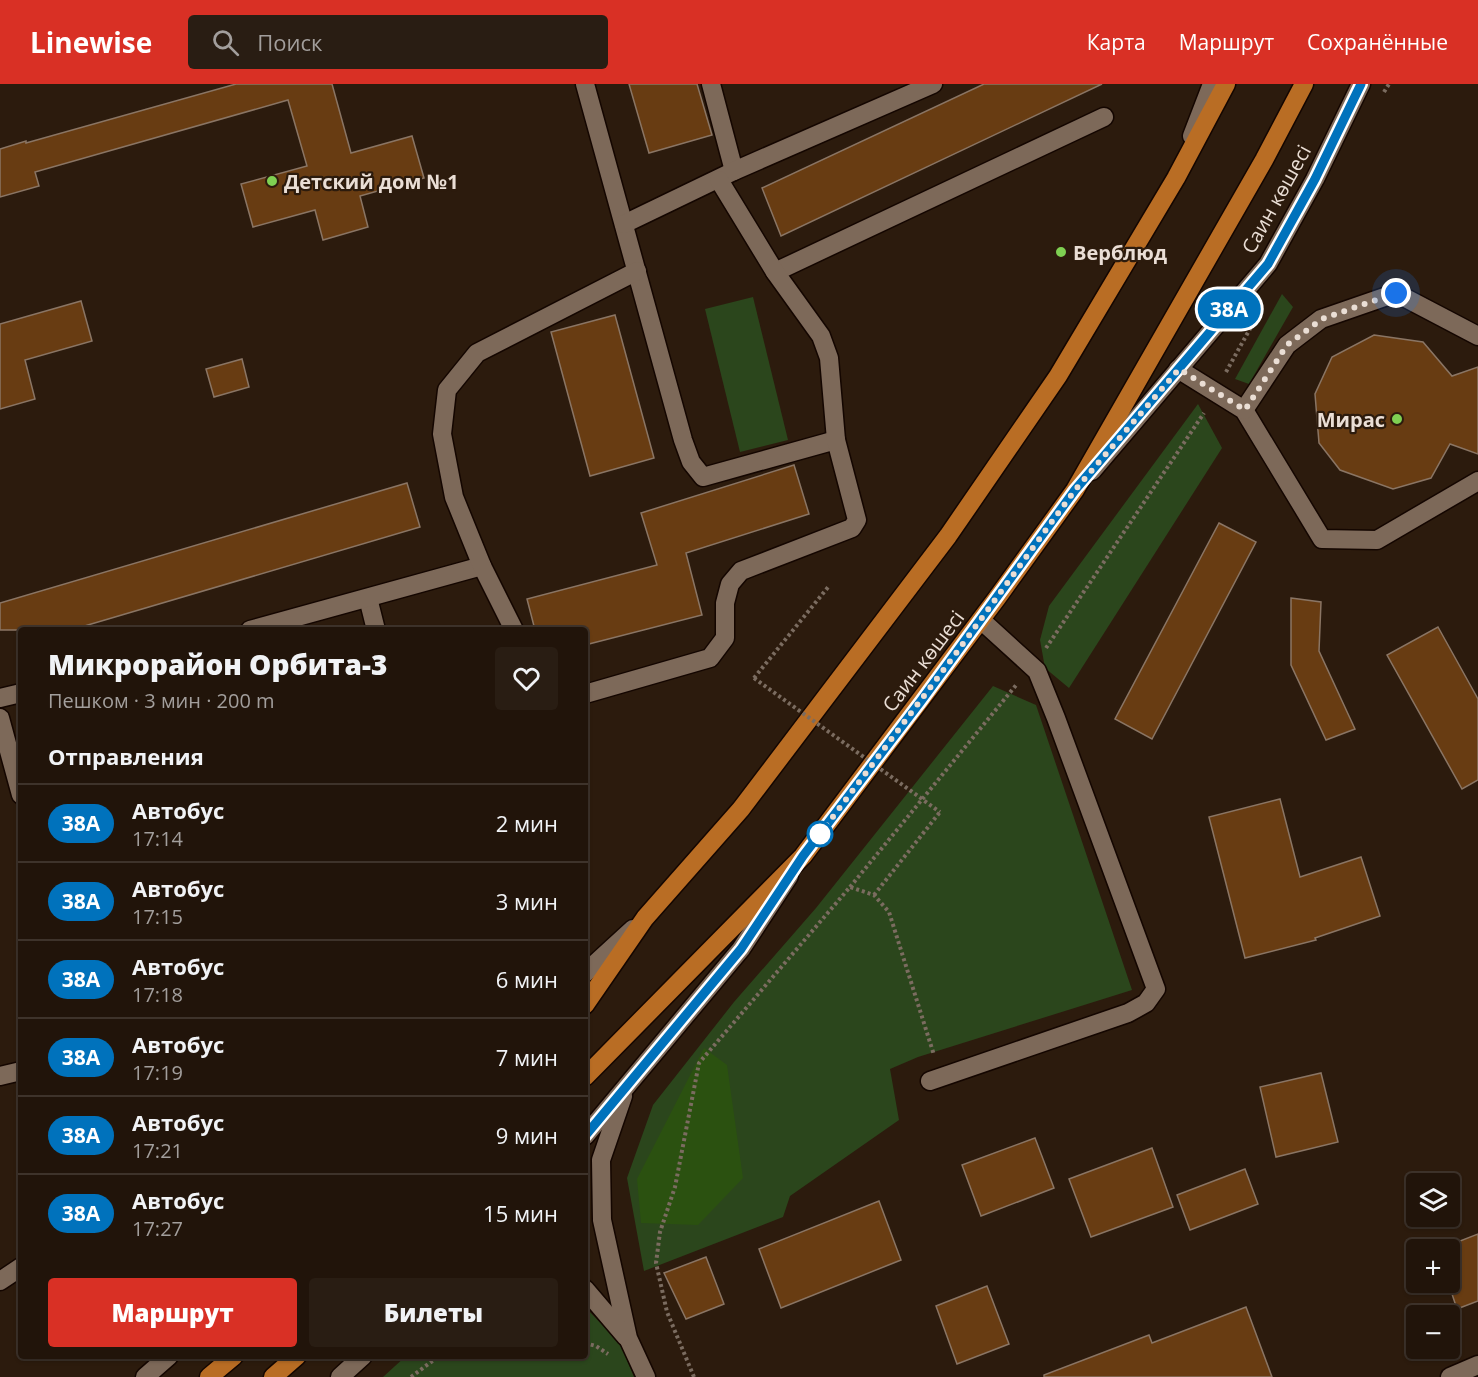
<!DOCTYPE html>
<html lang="ru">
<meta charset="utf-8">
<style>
:root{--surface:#21140a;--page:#291d13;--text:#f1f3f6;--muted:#a29e9c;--line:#3e332b;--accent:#d93025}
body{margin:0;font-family:"Open Sans",sans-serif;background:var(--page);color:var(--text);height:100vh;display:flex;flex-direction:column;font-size:22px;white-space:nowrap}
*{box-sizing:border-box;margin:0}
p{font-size:20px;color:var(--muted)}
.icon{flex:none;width:33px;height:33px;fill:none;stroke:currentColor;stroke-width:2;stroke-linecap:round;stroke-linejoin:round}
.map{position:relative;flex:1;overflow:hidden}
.side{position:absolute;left:18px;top:543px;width:570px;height:732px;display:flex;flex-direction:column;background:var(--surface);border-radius:6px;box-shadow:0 2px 4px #0004,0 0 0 2px var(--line)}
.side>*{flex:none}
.badge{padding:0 12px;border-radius:20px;font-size:21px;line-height:39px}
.fabs{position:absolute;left:1406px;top:1089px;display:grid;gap:12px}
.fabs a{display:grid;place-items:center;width:54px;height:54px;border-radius:6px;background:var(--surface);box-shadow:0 2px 4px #0004,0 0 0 2px var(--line);font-size:30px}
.you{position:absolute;width:30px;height:30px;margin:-15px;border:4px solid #fff;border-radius:50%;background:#1a73e8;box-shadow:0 0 0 9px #1a73e833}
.map>.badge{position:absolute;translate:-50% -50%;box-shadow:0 0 0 3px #fff}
h2{padding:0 30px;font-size:22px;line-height:54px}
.round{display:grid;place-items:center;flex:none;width:63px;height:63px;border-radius:6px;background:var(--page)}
.overview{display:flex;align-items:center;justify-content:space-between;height:102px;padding:0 30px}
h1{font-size:28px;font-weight:800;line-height:45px}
.action{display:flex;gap:12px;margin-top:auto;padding:12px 30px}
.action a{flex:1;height:69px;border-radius:6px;background:var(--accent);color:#fff;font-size:24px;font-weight:800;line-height:69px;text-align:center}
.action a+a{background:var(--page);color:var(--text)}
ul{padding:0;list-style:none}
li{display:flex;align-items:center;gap:18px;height:78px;padding:0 30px;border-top:2px solid var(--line)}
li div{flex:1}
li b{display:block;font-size:22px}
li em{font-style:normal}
li .badge{min-width:66px;font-weight:700;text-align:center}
header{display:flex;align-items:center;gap:36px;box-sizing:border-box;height:84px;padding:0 30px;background:var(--accent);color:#fff}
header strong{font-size:28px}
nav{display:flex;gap:33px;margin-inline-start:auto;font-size:21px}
.search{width:420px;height:54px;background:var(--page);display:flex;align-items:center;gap:15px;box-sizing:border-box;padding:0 21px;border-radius:6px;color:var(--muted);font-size:22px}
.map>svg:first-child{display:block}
.green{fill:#2b461c}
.forest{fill:#2b5110}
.building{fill:#683c12;stroke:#8a7564;stroke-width:1.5}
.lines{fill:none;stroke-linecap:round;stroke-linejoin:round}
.minor-casing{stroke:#140600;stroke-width:21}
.major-casing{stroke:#140600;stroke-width:21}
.path{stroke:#7b6c60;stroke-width:4;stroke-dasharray:3 3;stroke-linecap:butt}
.minor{stroke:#7d6959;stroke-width:18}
.major{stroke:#b96d24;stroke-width:18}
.path-bridge{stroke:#7b6c60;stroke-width:4;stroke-dasharray:3 3;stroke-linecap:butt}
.line-casing{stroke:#fff;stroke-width:14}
.line{stroke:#0072bc;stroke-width:9}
.walk{stroke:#eaded5;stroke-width:6;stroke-dasharray:0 10.8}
.poi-dot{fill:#7fd052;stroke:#2c1b0d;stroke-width:2}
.stop-dot{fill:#fff;stroke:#0072bc;stroke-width:3}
.labels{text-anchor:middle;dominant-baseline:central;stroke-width:4.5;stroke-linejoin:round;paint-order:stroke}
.poi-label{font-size:20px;font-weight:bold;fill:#eaded5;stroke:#2c1b0d;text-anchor:start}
.street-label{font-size:20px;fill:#eaded5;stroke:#2c1b0d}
</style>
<header>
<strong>Linewise</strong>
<div class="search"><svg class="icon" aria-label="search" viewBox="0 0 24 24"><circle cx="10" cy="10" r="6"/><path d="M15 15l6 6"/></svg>Поиск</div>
<nav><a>Карта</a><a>Маршрут</a><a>Сохранённые</a></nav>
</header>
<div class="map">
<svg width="1478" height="1293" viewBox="0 0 1478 1293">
<rect width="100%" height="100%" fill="#2c1b0d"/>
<g class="green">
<polygon points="1282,210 1293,223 1249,300 1235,295"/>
<polygon points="753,213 788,356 740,368 705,225"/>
<polygon points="1198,320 1222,364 1069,604 1045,584 1040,556 1049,522"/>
<polygon points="993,602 1036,621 1132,906 918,973 890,985 899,1036 790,1112 783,1133 644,1187 627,1094 653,1021 734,918 816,824"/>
<polygon points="585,1223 620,1259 634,1293 383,1293 406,1272 585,1272"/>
</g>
<polygon class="forest" points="704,964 727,981 743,1094 698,1141 641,1139 637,1095"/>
<g class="building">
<polygon points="236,0 332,0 351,69 412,52 424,94 360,112 368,143 323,156 315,126 253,143 241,100 307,82 288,16 35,88 39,102 0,113 0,65 26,57 26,59"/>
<polygon points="629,0 697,0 712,51 649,69"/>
<polygon points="984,0 1102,0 781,152 762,104"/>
<polygon points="81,217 92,257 25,276 35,315 0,325 0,240"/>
<polygon points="615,231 654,374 590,392 551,248"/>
<polygon points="1374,251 1423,258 1452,292 1478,283 1478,370 1450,360 1431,394 1393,405 1340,386 1319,359 1315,310 1332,273"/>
<polygon points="242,275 249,303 214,313 206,285"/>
<polygon points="794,381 809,430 686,469 702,531 585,561 585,546 535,546 527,515 657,481 641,429"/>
<polygon points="407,399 420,443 71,546 0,546 0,519"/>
<polygon points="1219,439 1256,458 1152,655 1115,635"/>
<polygon points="1291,514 1321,518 1319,567 1355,645 1326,656 1291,581"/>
<polygon points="1438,543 1478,615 1478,696 1462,705 1387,571"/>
<polygon points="1280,715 1300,793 1361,773 1380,832 1315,854 1316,856 1245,874 1209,733"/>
<polygon points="1321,989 1338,1058 1276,1073 1260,1003"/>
<polygon points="1035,1054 1054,1104 981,1132 962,1081"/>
<polygon points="1152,1064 1173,1123 1091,1153 1069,1095"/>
<polygon points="1245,1085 1258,1120 1190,1146 1177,1111"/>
<polygon points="879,1117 901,1176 781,1224 759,1165"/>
<polygon points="1478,1150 1478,1217 1457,1225 1448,1198 1449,1166 1437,1166"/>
<polygon points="706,1173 724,1220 686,1235 664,1189"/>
<polygon points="987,1202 1009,1260 957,1280 936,1222"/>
<polygon points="1246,1223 1272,1293 1044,1293 1044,1291 1149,1251 1152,1259"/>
</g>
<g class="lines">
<defs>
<g id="minor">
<polyline points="585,0 683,356 691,378 703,393 836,356"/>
<polyline points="711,0 734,87"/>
<polyline points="1192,52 1212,0"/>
<polyline points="624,140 734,87 933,0"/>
<polyline points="775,188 1104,33"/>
<polyline points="1178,285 1244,326 1322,455 1377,456 1478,397"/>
<polyline points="1244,326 1287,261 1321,235 1396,209 1478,252"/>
<polyline points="1092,387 1268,180 1315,95 1361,0"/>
<polyline points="368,514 376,546"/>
<polyline points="250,546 482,482"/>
<polyline points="514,546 482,482 454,413 442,350 447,306 477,269 637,187"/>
<polyline points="585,610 710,574 725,554 725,519 730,500 741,487 852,444 857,436 836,356 829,274 821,252 775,188 719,96"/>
<polyline points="0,614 21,609"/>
<polyline points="0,634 21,711"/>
<polyline points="585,889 633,845"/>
<polyline points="0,992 21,987"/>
<polyline points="930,997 1128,929 1146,919 1156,905 1056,634 1037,587 981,536"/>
<polyline points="623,1012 601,1076 602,1136 628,1254 646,1293"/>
<polyline points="585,1052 741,865 789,792"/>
<polyline points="0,1197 21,1183"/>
<polyline points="585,1205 626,1253"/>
<polyline points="145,1293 169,1272"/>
<polyline points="340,1293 363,1272"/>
<polyline points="1450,1293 1478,1281"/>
</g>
<g id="major">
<polyline points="585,921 645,834 741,725 948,452 1058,292 1176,94 1226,0"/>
<polyline points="585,993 803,772 997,514 1075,406 1264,76 1304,0"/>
<polyline points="209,1293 234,1272"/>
<polyline points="273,1293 297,1272"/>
</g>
</defs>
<use href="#minor" class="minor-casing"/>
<use href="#major" class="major-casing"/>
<g class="path">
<polyline points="1384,8 1389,0"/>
<polyline points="1226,288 1256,234"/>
<polyline points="1046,564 1204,329"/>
<polyline points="754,594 829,502"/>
<polyline points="850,803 1017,600"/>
<polyline points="874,811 940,728"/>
<polyline points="585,1259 596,1262 608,1270"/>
<polyline points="411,1293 439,1272"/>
<polyline points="694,1293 667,1228 656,1179 660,1148 675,1103 699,979 850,803 874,811 889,828 934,971"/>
</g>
<use href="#minor" class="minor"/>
<use href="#major" class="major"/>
<polyline class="path-bridge" points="754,594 940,728"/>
</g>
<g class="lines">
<defs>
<polyline id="line" points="585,1052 741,865 803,772 921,617 1075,406 1268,180 1315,95 1361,0"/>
</defs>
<use href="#line" class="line-casing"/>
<use href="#line" class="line"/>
<polyline class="walk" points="820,750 957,568 1075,406 1179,285 1245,326 1287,261 1322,235 1396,209"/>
</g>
<g class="poi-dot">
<circle cx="272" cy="97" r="6"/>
<circle cx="1061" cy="168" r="6"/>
<circle cx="1397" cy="335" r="6"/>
</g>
<circle class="stop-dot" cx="820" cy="750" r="12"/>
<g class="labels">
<g class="poi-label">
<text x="284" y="97">Детский дом №1</text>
<text x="1073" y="168">Верблюд</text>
<text x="1385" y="335" text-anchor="end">Мирас</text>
</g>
<g class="street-label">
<text transform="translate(1276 115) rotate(-61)">Саин көшесі</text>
<text transform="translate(923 577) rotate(-53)">Саин көшесі</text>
</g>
</g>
</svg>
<div class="fabs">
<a><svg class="icon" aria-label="layers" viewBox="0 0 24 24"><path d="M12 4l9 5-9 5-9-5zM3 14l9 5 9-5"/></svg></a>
<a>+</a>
<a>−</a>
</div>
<div class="you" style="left:1396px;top:209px"></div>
<b class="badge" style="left:1229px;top:225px;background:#0072bc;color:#fff">38А</b>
<section class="side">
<div class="overview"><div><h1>Микрорайон Орбита-3</h1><p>Пешком · 3 мин · 200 m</p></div><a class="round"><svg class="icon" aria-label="heart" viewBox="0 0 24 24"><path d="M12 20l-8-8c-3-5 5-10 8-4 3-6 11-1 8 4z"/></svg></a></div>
<h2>Отправления</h2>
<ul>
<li><span class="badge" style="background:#0072bc;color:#fff">38А</span><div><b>Автобус</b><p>17:14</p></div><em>2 мин</em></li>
<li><span class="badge" style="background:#0072bc;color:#fff">38А</span><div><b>Автобус</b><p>17:15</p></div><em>3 мин</em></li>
<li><span class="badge" style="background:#0072bc;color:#fff">38А</span><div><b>Автобус</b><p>17:18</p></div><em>6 мин</em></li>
<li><span class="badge" style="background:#0072bc;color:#fff">38А</span><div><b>Автобус</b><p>17:19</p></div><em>7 мин</em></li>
<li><span class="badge" style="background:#0072bc;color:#fff">38А</span><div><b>Автобус</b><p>17:21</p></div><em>9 мин</em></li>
<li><span class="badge" style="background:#0072bc;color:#fff">38А</span><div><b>Автобус</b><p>17:27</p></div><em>15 мин</em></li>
</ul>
<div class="action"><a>Маршрут</a><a>Билеты</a></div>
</section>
</div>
